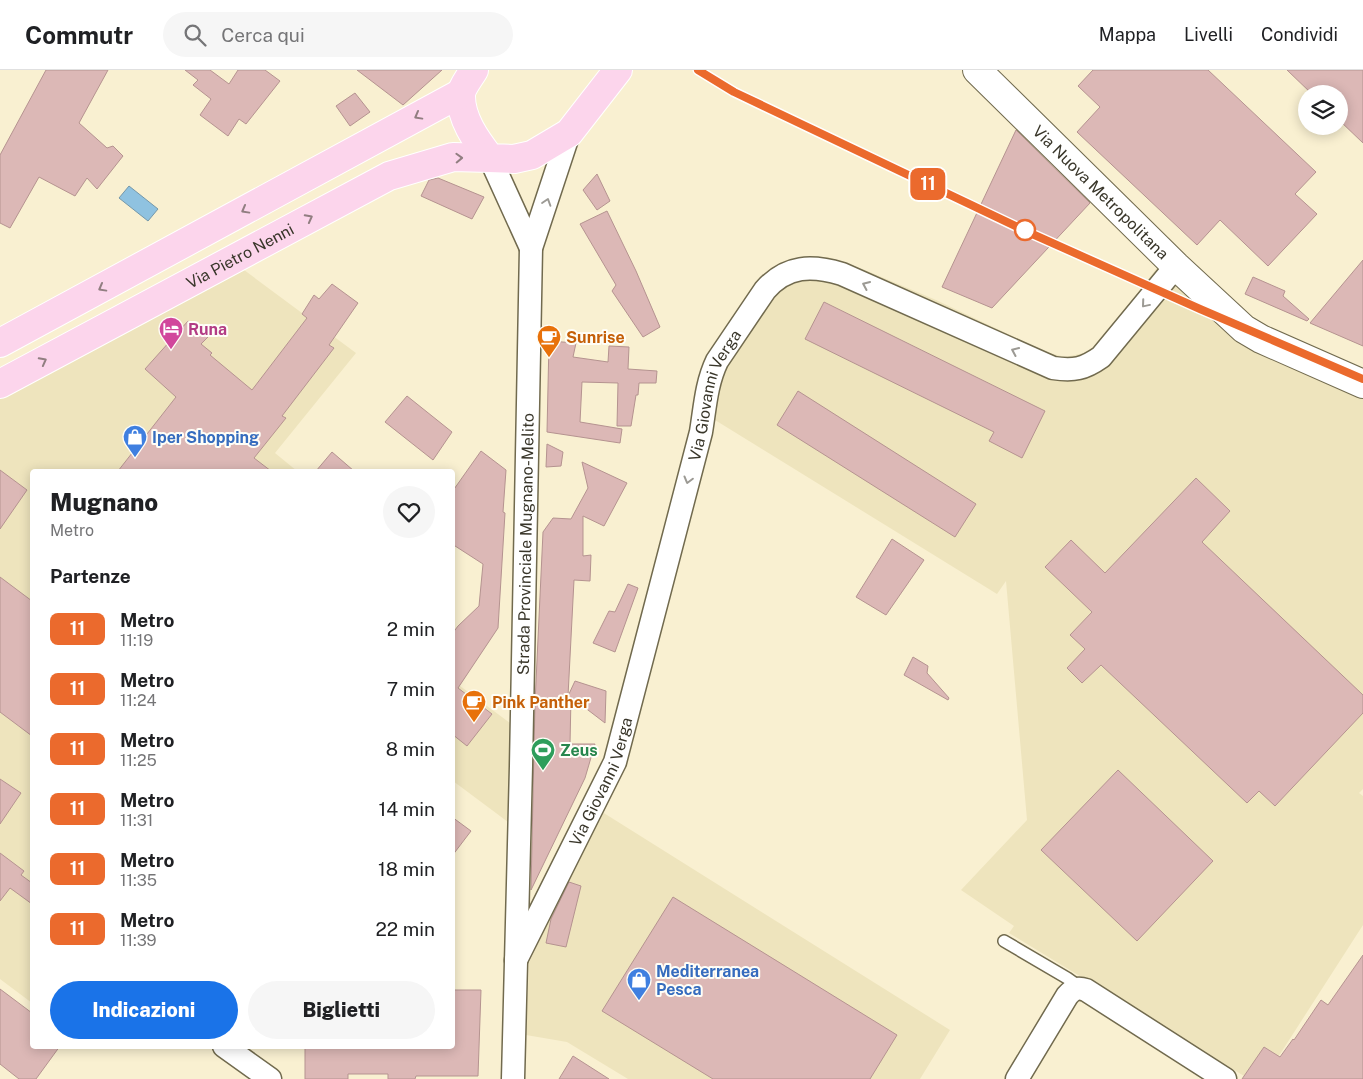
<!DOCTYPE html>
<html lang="it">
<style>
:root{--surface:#fff;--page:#f6f6f6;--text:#202124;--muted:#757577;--line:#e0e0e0;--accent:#1a73e8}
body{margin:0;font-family:"Public Sans",sans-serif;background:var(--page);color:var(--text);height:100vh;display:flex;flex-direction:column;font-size:19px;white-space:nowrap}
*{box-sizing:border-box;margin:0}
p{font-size:16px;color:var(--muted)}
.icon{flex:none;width:28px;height:28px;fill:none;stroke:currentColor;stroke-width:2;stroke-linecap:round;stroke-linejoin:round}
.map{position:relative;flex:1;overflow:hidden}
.sheet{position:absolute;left:30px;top:399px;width:425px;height:580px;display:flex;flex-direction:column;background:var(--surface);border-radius:5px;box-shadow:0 2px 12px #0003}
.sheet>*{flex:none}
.badge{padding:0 10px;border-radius:8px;font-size:18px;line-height:32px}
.fabs{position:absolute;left:1298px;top:15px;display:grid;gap:10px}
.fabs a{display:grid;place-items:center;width:50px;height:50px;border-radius:50%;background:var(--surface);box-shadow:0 2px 12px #0003;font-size:25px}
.map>.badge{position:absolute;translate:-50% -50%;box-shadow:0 0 0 2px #fff}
h2{padding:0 20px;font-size:19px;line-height:45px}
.round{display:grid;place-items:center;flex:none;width:52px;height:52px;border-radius:26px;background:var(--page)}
.headline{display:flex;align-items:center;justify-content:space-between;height:85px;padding:0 20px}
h1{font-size:24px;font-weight:800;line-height:38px}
.primary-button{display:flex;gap:10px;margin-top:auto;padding:10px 20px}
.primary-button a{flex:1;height:58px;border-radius:30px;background:var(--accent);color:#fff;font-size:20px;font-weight:800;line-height:58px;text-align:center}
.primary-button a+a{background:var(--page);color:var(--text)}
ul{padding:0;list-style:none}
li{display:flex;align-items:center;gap:15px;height:60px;padding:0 20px}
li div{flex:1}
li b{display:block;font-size:19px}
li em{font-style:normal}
li .badge{min-width:55px;font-weight:700;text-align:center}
header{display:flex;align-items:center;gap:30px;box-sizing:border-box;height:70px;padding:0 25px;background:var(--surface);border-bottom:1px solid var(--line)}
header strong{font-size:24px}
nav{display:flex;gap:28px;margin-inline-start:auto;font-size:18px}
.search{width:350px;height:45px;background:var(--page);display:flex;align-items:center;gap:12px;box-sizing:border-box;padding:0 18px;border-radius:28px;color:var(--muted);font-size:19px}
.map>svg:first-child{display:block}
.built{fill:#eee4bd}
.water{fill:#8fc2e0;stroke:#7598a9}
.building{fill:#dcb8b6;stroke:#b59390}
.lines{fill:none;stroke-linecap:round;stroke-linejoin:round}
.lane-casing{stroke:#716a4e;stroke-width:14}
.street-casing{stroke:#716a4e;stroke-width:25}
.secondary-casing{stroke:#716a4e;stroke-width:30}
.primary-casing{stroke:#fff;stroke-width:30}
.lane{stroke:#fff;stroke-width:11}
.street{stroke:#fff;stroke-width:22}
.secondary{stroke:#fff;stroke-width:28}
.primary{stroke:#fcd5ec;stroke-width:28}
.oneway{stroke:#917e81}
.oneway2{stroke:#9c9a94}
.line-casing{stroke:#fff;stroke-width:11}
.line{stroke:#eb6a2d;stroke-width:8}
.stop-dot{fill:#fff;stroke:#eb6a2d;stroke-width:2.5}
.labels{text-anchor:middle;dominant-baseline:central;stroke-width:4;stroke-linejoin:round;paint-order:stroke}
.street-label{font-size:16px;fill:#39362a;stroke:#fffef7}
.hotel-label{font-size:16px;font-weight:bold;fill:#b23c85;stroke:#fffef7;text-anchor:start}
.food-label{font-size:16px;font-weight:bold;fill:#c56008;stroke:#fffef7;text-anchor:start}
.shop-label{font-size:16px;font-weight:bold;fill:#366cbe;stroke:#fffef7;text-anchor:start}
.leisure-label{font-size:16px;font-weight:bold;fill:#27864d;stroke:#fffef7;text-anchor:start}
</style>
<header>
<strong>Commutr</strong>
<div class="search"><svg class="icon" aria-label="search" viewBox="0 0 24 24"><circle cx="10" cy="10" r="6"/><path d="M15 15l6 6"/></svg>Cerca qui</div>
<nav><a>Mappa</a><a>Livelli</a><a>Condividi</a></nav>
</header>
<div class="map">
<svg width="1363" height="1009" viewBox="0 0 1363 1009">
<rect width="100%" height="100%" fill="#f9f0d1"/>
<g class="built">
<polygon points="828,187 865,200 936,230 1046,282 1065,287 1084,283 1099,275 1162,191 1363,323 1363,719 1359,723 1363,726 1363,855 1264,1009 1249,1009 1009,863 1014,856 961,820 1027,750 1006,511 997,524 715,350 719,313 729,289 793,191"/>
<polygon points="240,197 356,283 275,383 297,401 32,401 32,933 0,909 0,325"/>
<polygon points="452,610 514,656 512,755 453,711"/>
<polygon points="599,740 950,960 920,1009 628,1009 567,972 526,965 529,893"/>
</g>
<polygon class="water" points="129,116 158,139 148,151 119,128"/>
<g class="building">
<polygon points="46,0 108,0 79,53 107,78 113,76 123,86 97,119 87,108 75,126 39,107 10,158 0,153 0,85"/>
<polygon points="185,0 210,0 229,14 238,0 265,0 280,11 246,54 239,49 228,66 200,45 211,29 193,15 198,10"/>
<polygon points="357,0 442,0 403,35"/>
<polygon points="1093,0 1208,0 1316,102 1295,124 1317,144 1268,196 1220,150 1197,175 1077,62 1100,37 1078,16"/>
<polygon points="1287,0 1363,0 1363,73 1339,50 1339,24 1312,24"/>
<polygon points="355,23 370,42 350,56 336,36"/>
<polygon points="1016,60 1090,133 992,238 942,217"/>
<polygon points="597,104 610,131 597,140 583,120"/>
<polygon points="438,108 484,127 472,149 421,126 429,110"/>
<polygon points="607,141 636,201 660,257 643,267 612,221 616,215 580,154"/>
<polygon points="1363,190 1363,276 1310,253"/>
<polygon points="1253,207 1285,221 1283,226 1309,249 1307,251 1245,224"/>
<polygon points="332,214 358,233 329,275 334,278 282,346 286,348 254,388 271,401 118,401 176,327 145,299 188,251 208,267 201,274 212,283 210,285 252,320 307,248 302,244 314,225 319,229"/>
<polygon points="824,232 1045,341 1022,388 989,371 994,362 805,269"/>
<polygon points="549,271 576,273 573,287 608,292 609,276 629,277 628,299 657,301 656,313 639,313 638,325 636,325 631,356 617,356 618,313 582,312 580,352 622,359 620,373 547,362"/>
<polygon points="798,321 976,434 955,467 777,355"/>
<polygon points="407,326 452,362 433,390 385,352"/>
<polygon points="547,374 563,382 561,396 546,397"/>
<polygon points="481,381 506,400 503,442 505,443 498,558 458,618 492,644 467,676 452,664 452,564 458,556 479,536 483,494 452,474 452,422"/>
<polygon points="332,382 354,401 316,401"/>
<polygon points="582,392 627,413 604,456 583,446 583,486 591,485 590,511 574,510 568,626 575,611 606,621 605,653 571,627 570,674 595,674 585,708 531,820 535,633 543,462 553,448 571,449 588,418"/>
<polygon points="0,400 27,420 0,459"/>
<polygon points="1196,408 1230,441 1202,472 1363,625 1363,643 1275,736 1259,721 1247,733 1101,595 1082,613 1067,598 1085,579 1070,565 1092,542 1045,497 1071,470 1105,503"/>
<polygon points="892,469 924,490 886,545 856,527"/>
<polygon points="0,507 32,531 32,666 0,642"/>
<polygon points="628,514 638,518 615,582 593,573 609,541 615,542"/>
<polygon points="913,587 928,596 927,603 949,628 948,630 904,605"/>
<polygon points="1118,700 1213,791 1137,871 1041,780"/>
<polygon points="0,709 21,723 0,754"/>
<polygon points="452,747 471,761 452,786"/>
<polygon points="0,783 24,801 21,805 32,813 32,834 10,818 0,831"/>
<polygon points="569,812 581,816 566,877 546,873 551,849"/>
<polygon points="673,827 897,965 870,1009 713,1009 602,941"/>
<polygon points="1363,885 1363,1009 1242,1009 1264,977 1280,987 1293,969 1294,970 1321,930 1328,935"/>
<polygon points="0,919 32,943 32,976 60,976 36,1009 19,1009 0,994"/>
<polygon points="452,920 481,920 478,1006 416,1006 415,1009 388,1009 388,1004 348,1004 348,1009 305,1009 305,976 452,976"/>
<polygon points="573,986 609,1009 559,1009"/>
</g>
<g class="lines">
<defs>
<polyline id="lane" points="1004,871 1067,908 1081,918"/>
<g id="street">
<polyline points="490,88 531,178"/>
<path id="s1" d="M516 890 615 692 701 362C705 338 706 314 717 291L765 220C787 195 812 195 842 204L1053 298C1074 301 1084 299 1101 287L1176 196"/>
<polyline points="224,976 270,1009"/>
<path id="s2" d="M513 1009 521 696 531 178 569 63"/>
<path d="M1017 1009 1067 926C1073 919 1077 917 1086 920L1225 1009"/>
</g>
<g id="secondary">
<path id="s3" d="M977 0 1176 196 1244 259 1261 269 1363 314"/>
</g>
<g id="primary">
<path d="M474 0C470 7 462 17 461 24 460 48 476 70 490 88L514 89 532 85 569 63 618 0"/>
<polyline points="0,273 461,23"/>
<path id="s4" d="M0 314 389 106 453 87 490 88"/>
</g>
</defs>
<use href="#lane" class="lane-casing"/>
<use href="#street" class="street-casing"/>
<use href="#secondary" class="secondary-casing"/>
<use href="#primary" class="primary-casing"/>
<use href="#lane" class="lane"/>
<use href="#street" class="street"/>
<use href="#secondary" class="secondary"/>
<use href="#primary" class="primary"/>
</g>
<defs><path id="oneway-chevron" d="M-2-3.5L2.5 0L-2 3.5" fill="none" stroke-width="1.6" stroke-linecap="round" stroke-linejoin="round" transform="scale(1.25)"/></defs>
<g class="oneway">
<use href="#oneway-chevron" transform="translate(418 46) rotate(151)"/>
<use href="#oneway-chevron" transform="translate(459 88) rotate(-2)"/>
<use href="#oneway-chevron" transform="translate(245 140) rotate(151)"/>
<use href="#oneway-chevron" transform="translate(309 148) rotate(-28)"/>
<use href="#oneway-chevron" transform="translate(102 218) rotate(151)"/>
<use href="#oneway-chevron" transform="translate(43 291) rotate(-28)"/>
</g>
<g class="oneway2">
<use href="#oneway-chevron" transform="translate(547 132) rotate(-72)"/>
<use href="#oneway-chevron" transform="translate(866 215) rotate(-156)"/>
<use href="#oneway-chevron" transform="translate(1145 234) rotate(130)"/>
<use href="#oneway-chevron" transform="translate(1015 281) rotate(-156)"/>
<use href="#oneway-chevron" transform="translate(688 410) rotate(105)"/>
</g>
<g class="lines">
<defs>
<polyline id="line" points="698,0 734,22 1030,163 1200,239 1363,309"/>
</defs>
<use href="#line" class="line-casing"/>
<use href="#line" class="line"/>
</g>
<defs>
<symbol id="hotel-pin" viewBox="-11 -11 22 30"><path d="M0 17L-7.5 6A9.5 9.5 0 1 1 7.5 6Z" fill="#d1479c" stroke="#fffef7"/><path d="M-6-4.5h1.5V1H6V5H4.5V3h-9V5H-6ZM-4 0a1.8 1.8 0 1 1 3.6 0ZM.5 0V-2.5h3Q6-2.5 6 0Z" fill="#fff"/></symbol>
<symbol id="cafe-pin" viewBox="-11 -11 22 30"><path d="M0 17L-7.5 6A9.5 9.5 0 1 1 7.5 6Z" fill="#e8710a" stroke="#fffef7"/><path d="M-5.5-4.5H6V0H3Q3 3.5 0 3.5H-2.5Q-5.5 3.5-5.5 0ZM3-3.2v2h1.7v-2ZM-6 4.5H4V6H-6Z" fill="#fff"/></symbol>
<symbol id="shop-pin" viewBox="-11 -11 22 30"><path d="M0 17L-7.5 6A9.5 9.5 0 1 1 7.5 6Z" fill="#3f7fe0" stroke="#fffef7"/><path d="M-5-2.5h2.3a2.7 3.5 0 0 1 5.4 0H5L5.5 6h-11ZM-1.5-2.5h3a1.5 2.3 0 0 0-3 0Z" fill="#fff"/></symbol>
<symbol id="stadium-pin" viewBox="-11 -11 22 30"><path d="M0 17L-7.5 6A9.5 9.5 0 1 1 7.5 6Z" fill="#2e9e5b" stroke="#fffef7"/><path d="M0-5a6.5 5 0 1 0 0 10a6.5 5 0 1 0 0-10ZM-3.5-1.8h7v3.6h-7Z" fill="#fff"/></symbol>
</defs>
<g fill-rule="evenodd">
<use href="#hotel-pin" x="157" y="245" width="28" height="38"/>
<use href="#cafe-pin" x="535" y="253" width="28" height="38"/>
<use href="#shop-pin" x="121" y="353" width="28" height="38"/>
<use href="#cafe-pin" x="460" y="618" width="28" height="38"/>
<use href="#stadium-pin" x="529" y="666" width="28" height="38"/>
<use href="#shop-pin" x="625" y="896" width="28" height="38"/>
</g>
<circle class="stop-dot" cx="1025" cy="160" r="10"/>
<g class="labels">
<g class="street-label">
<text stroke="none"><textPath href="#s3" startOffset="174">Via Nuova Metropolitana</textPath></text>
<text stroke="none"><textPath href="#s4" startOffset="272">Via Pietro Nenni</textPath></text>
<text stroke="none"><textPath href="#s1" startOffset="602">Via Giovanni Verga</textPath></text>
<text stroke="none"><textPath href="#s2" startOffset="535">Strada Provinciale Mugnano-Melito</textPath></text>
<text stroke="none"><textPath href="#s1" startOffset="198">Via Giovanni Verga</textPath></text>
</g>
<g class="hotel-label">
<text x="188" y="259">Runa</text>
</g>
<g class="food-label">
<text x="566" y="267">Sunrise</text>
<text x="492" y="632">Pink Panther</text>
</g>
<g class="shop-label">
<text x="152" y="367">Iper Shopping</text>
<text x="656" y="901">Mediterranea<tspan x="656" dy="18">Pesca</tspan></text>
</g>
<g class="leisure-label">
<text x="560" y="680">Zeus</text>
</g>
</g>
</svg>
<div class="fabs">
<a><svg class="icon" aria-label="layers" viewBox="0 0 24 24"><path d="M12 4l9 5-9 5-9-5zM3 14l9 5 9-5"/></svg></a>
</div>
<b class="badge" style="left:928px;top:114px;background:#eb6a2d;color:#fff">11</b>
<section class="sheet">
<div class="headline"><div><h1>Mugnano</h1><p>Metro</p></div><a class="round"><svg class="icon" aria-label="heart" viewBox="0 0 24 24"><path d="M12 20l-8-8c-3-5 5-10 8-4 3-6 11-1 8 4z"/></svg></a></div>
<h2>Partenze</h2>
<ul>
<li><span class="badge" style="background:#eb6a2d;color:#fff">11</span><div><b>Metro</b><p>11:19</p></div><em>2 min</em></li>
<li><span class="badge" style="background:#eb6a2d;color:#fff">11</span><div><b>Metro</b><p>11:24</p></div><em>7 min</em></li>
<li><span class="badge" style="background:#eb6a2d;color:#fff">11</span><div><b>Metro</b><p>11:25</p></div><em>8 min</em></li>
<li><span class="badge" style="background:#eb6a2d;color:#fff">11</span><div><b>Metro</b><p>11:31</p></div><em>14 min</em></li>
<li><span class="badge" style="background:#eb6a2d;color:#fff">11</span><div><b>Metro</b><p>11:35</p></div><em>18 min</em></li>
<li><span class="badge" style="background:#eb6a2d;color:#fff">11</span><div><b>Metro</b><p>11:39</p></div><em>22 min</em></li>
</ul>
<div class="primary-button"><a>Indicazioni</a><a>Biglietti</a></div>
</section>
</div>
